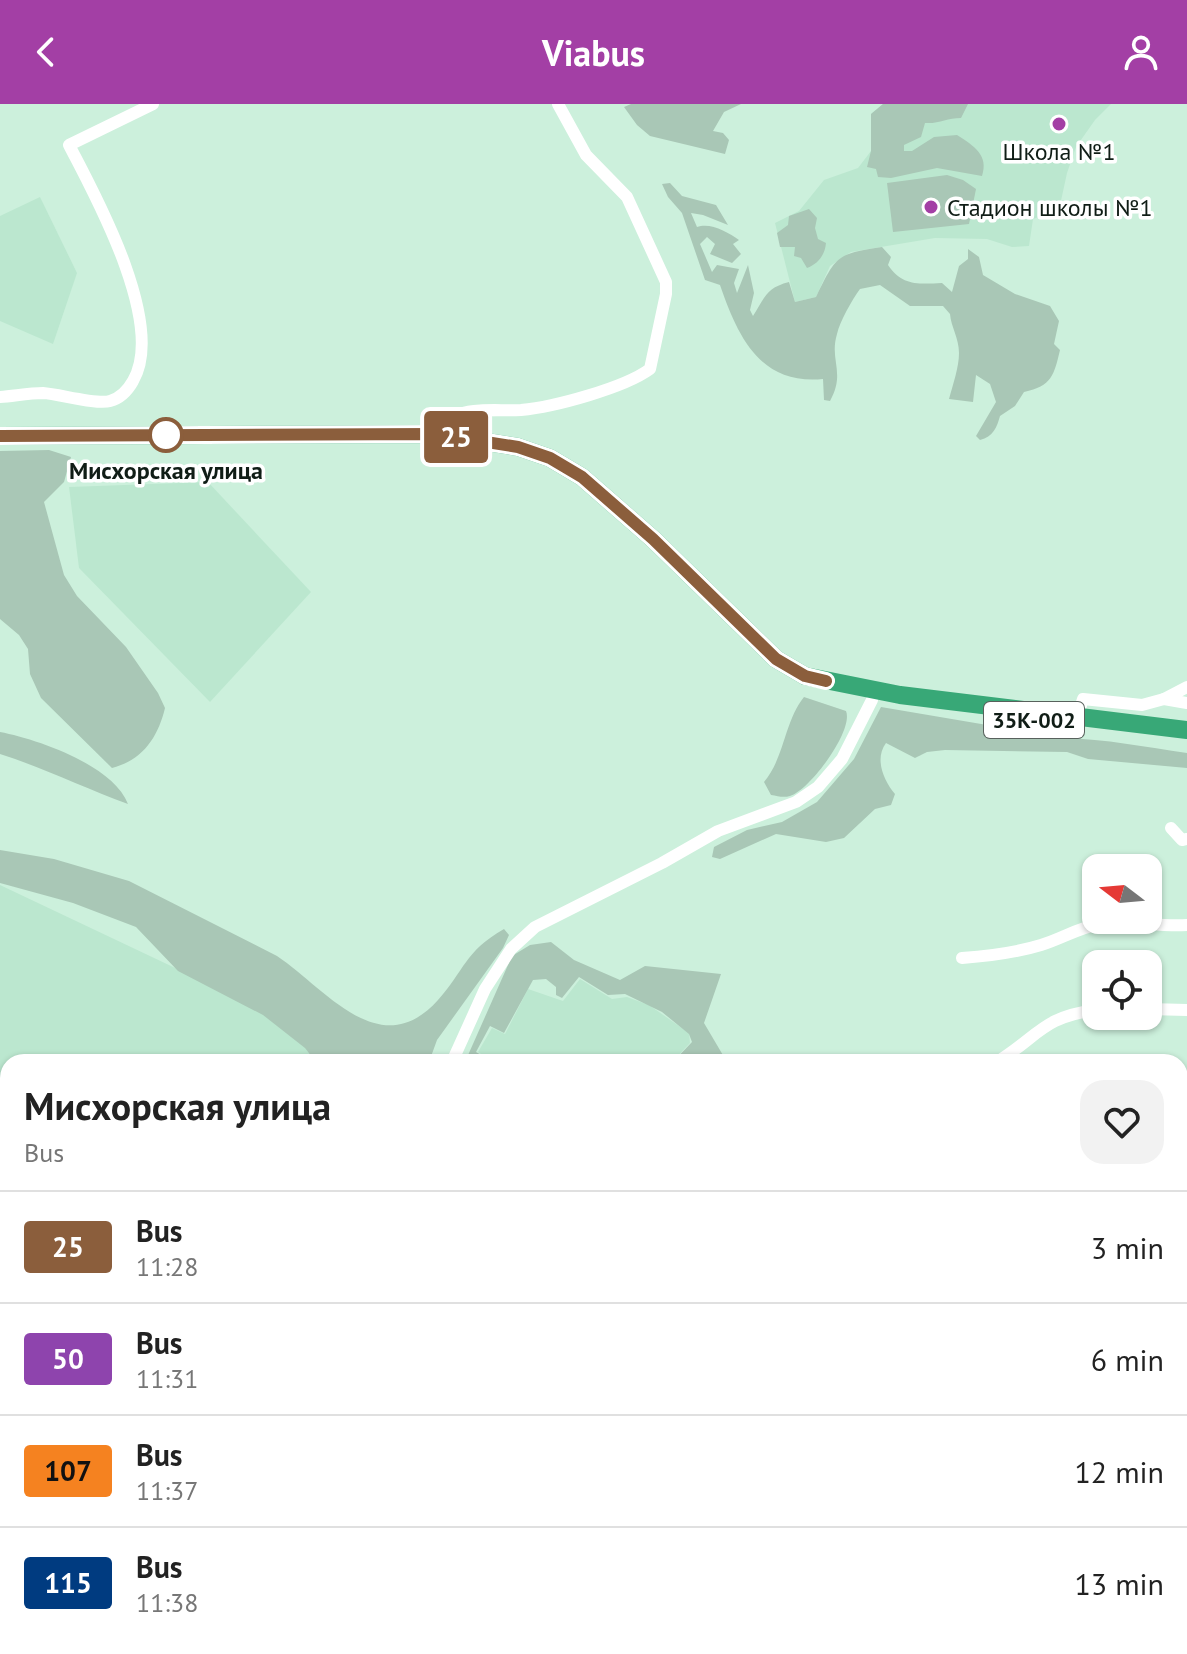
<!DOCTYPE html>
<meta charset="utf-8">
<style>
:root{--surface:#fff;--page:#f2f2f2;--text:#222;--muted:#767676;--line:#e0e0e0;--accent:#a33fa5}
body{margin:0;font-family:"PT Sans",sans-serif;background:var(--page);color:var(--text);height:100vh;display:flex;flex-direction:column;font-size:30px;white-space:nowrap}
*{box-sizing:border-box;margin:0}
p{font-size:26px;color:var(--muted)}
.icon{flex:none;width:44px;height:44px;fill:none;stroke:currentColor;stroke-width:2;stroke-linecap:round;stroke-linejoin:round}
.map{position:relative;flex:1;overflow:hidden}
.sheet{position:absolute;left:0px;top:950px;width:1188px;height:600px;display:flex;flex-direction:column;background:var(--surface);border-radius:24px 24px 0 0;box-shadow:0 2px 6px #0004}
.sheet>*{flex:none}
.badge{padding:0 16px;border-radius:6px;font-size:28px;line-height:52px}
.needle{width:52px;rotate:286deg}
.tools{position:absolute;left:1082px;top:750px;display:grid;gap:16px}
.tools a{display:grid;place-items:center;width:80px;height:80px;border-radius:16px;background:var(--surface);box-shadow:0 2px 6px #0004;font-size:40px}
.map>.badge{position:absolute;translate:-50% -50%;box-shadow:0 0 0 4px #fff}
.round{display:grid;place-items:center;flex:none;width:84px;height:84px;border-radius:24px;background:var(--page)}
.headline{display:flex;align-items:center;justify-content:space-between;height:136px;padding:0 24px}
h1{font-size:38px;font-weight:800;line-height:60px}
ul{padding:0;list-style:none}
li{display:flex;align-items:center;gap:24px;height:112px;padding:0 24px;border-top:2px solid var(--line)}
li div{flex:1}
li b{display:block;font-size:30px}
li em{font-style:normal}
li .badge{min-width:88px;font-weight:700;text-align:center}
header{display:flex;justify-content:space-between;align-items:center;height:104px;padding:0 24px;background:var(--accent);color:#fff;font-size:36px;font-weight:800}
.map>svg:first-child{display:block}
.built{fill:#bbe7cf}
.green{fill:#a9c7b6}
.lines{fill:none;stroke-linecap:round;stroke-linejoin:round}
.minor{stroke:#fff;stroke-width:12}
.highway{stroke:#38a877;stroke-width:18}
.line-casing{stroke:#fff;stroke-width:18}
.line{stroke:#8b5e3c;stroke-width:12}
.poi-dot{fill:#a33fa5;stroke:#fff;stroke-width:3}
.stop-dot{fill:#fff;stroke:#8b5e3c;stroke-width:4}
.labels{text-anchor:middle;dominant-baseline:central;stroke-width:7;stroke-linejoin:round;paint-order:stroke}
.shield{fill:#fff;stroke:#58615c;stroke-width:2}
.shield-label{font-size:22px;font-weight:bold;fill:#101d16}
.poi-label{font-size:24px;fill:#101d16;stroke:#fff}
.stop-label{font-size:24px;font-weight:bold;fill:#101d16;stroke:#fff}
</style>
<header><svg class="icon" aria-label="back" viewBox="0 0 24 24"><path d="M15 5l-7 7 7 7"/></svg>Viabus<svg class="icon" aria-label="person" viewBox="0 0 24 24"><circle cx="12" cy="8" r="4"/><path d="M4 21q1-7 8-7t8 7"/></svg></header>
<div class="map">
<svg width="1187" height="1550" viewBox="0 0 1187 1550">
<rect width="100%" height="100%" fill="#ccf0dc"/>
<g class="built">
<polygon points="883,0 1111,0 1095,16 1076,43 1067,69 1059,106 1033,115 1029,142 1012,143 987,135 935,134 851,148 830,162 816,193 795,198 775,119 799,107 824,76 858,64 871,47 871,10"/>
<polygon points="40,93 77,169 53,240 0,217 0,112"/>
<polygon points="208,378 311,488 210,598 79,464 69,383"/>
<polygon points="0,781 355,949 350,958 8,958 8,1010 0,1003"/>
<polygon points="580,875 612,895 627,893 649,901 689,929 690,939 672,958 481,958 484,952 478,948 492,924 505,930 528,885 563,897"/>
<polygon points="607,1542 771,1542 764,1550 600,1550"/>
<polygon points="881,1542 1106,1542 1106,1550 880,1550"/>
</g>
<g class="green">
<polygon points="631,0 741,0 724,8 713,27 723,29 729,36 725,50 650,32 637,21 624,3"/>
<path d="M883 0H968L961 14C947 14 939 20 925 19L921 33 904 41V47H912L934 33 957 31C974 42 989 51 982 72L937 64 891 74 878 73 876 65 867 63 871 47V10Z"/>
<polygon points="947,71 963,76 976,85 969,120 893,128 887,79"/>
<path d="M670 79 682 92 716 101 728 121 703 111 691 109 697 123C710 118 728 128 739 136L733 140 741 150 732 159 710 150 715 140 707 133 700 140 712 168 717 161 739 165 734 179 737 189 748 161 754 189 750 206 753 212C765 193 766 184 789 178L795 198 816 193C836 152 836 150 882 143L891 153 888 161C902 182 918 180 942 179L952 188 959 162 968 155V145L979 153 983 171 1015 190 1050 202 1059 217 1054 240 1060 246C1054 271 1052 282 1024 288L1015 302 1000 312C997 323 993 333 980 336L976 332 996 298 990 280 976 271 973 298 949 295C953 280 959 263 959 249 959 234 951 223 950 210L943 202H910L880 181 860 185C852 196 840 217 837 230 829 257 846 268 830 297L824 296 823 275C760 281 738 233 720 181L705 176 682 109 668 93 662 80Z"/>
<path d="M809 105 817 114 815 124 818 135 826 139C825 151 818 160 807 164L801 154 794 152 795 143H780L777 129 788 121 789 112Z"/>
<path d="M49 346 71 353 64 378 44 398 64 471 77 492 126 543 158 589 165 604C158 633 143 656 112 664L41 594 30 570 28 545 19 531 0 515V347Z"/>
<path d="M804 593 846 607C854 626 810 686 790 692 783 694 778 692 771 691L764 678C785 653 784 618 804 593Z"/>
<path d="M881 603 1064 634C1105 635 1146 643 1187 649V664L1088 655 1067 648 945 646 927 648 915 654 886 639C874 655 884 677 895 690L891 701 875 705 844 734 826 738 776 730 720 755 712 753 714 743 747 726 782 718 817 698 854 655Z"/>
<path d="M0 628C37 635 113 661 128 700 84 684 44 664 0 650Z"/>
<path d="M0 746 54 755 129 777 277 852C325 884 380 961 438 896 465 866 464 848 504 825L509 831 503 844 437 936 429 958H316L305 944 263 911 178 867 136 823 73 799 0 779Z"/>
<polygon points="551,838 574,856 620,876 645,862 721,870 704,919 727,958 673,958 692,938 689,930 662,908 625,890 608,891 579,873 562,894 556,891 556,883 546,875 533,876 504,929 490,922 476,948 483,952 479,958 465,958 512,852 530,841"/>
<polygon points="0,999 8,1006 8,1380 4,1383 0,1398"/>
<polygon points="1180,1001 1187,1007 1187,1045 1180,1056"/>
<polygon points="12,1542 109,1542 132,1550 6,1550"/>
<polygon points="192,1542 245,1542 241,1550 171,1550 178,1550"/>
</g>
<g class="lines">
<g class="minor">
<path d="M0 293C14 292 29 289 43 289 59 290 97 301 110 297 121 294 128 286 133 277 166 221 97 94 69 41L153 0"/>
<path d="M436 330C442 322 449 314 459 310 478 304 501 307 521 306 554 303 624 284 650 265L666 190V178L627 93 586 51 558 0"/>
<polyline points="1164,595 1187,599"/>
<polyline points="1078,611 1083,595 1142,601 1164,595 1187,583"/>
<polyline points="1171,724 1182,736 1187,735"/>
<path d="M962 854C989 852 1015 849 1041 841 1061 835 1080 823 1100 820 1129 816 1158 823 1187 821"/>
<polyline points="1148,905 1187,906"/>
<polyline points="452,958 485,885 511,845 535,823 662,759 718,727 796,698 818,683 842,655 872,596"/>
<path d="M997 958C1039 932 1042 913 1096 906"/>
<polyline points="1180,1138 1187,1141"/>
<polyline points="815,1550 820,1542"/>
</g>
<polyline class="highway" points="0,332 436,330 518,343 550,354 582,373 653,435 776,555 805,572 900,591 1187,626"/>
</g>
<g class="lines">
<defs>
<polyline id="line" points="0,332 436,330 518,343 550,354 582,373 653,435 776,555 805,572 826,577"/>
</defs>
<use href="#line" class="line-casing"/>
<use href="#line" class="line"/>
</g>
<g class="poi-dot">
<circle cx="1059" cy="20" r="8"/>
<circle cx="931" cy="103" r="8"/>
</g>
<circle class="stop-dot" cx="166" cy="331" r="16"/>
<g class="labels">
<rect class="shield" x="984" y="598" width="100" height="36" rx="6"/>
<g class="shield-label">
<text x="1034" y="616">35К-002</text>
</g>
<g class="poi-label">
<text x="1059" y="47">Школа №1</text>
<text x="947" y="103" text-anchor="start">Стадион школы №1</text>
</g>
<g class="stop-label">
<text x="166" y="366">Мисхорская улица</text>
</g>
</g>
</svg>
<div class="tools">
<a><svg class="needle" viewBox="-14 -14 28 28"><path d="M0-13l5 13h-10z" fill="#e53935"/><path d="M0 13l5-13h-10z" fill="#767676"/></svg></a>
<a><svg class="icon" aria-label="locate" viewBox="0 0 24 24"><circle cx="12" cy="12" r="6"/><path d="M12 2v4M12 18v4M2 12h4M18 12h4"/></svg></a>
</div>
<b class="badge" style="left:456px;top:333px;background:#8b5e3c;color:#fff">25</b>
<section class="sheet">
<div class="headline"><div><h1>Мисхорская улица</h1><p>Bus</p></div><a class="round"><svg class="icon" aria-label="heart" viewBox="0 0 24 24"><path d="M12 20l-8-8c-3-5 5-10 8-4 3-6 11-1 8 4z"/></svg></a></div>
<ul>
<li><span class="badge" style="background:#8b5e3c;color:#fff">25</span><div><b>Bus</b><p>11:28</p></div><em>3 min</em></li>
<li><span class="badge" style="background:#8e44ad;color:#fff">50</span><div><b>Bus</b><p>11:31</p></div><em>6 min</em></li>
<li><span class="badge" style="background:#f58220;color:#111">107</span><div><b>Bus</b><p>11:37</p></div><em>12 min</em></li>
<li><span class="badge" style="background:#003b80;color:#fff">115</span><div><b>Bus</b><p>11:38</p></div><em>13 min</em></li>
</ul>
</section>
</div>
